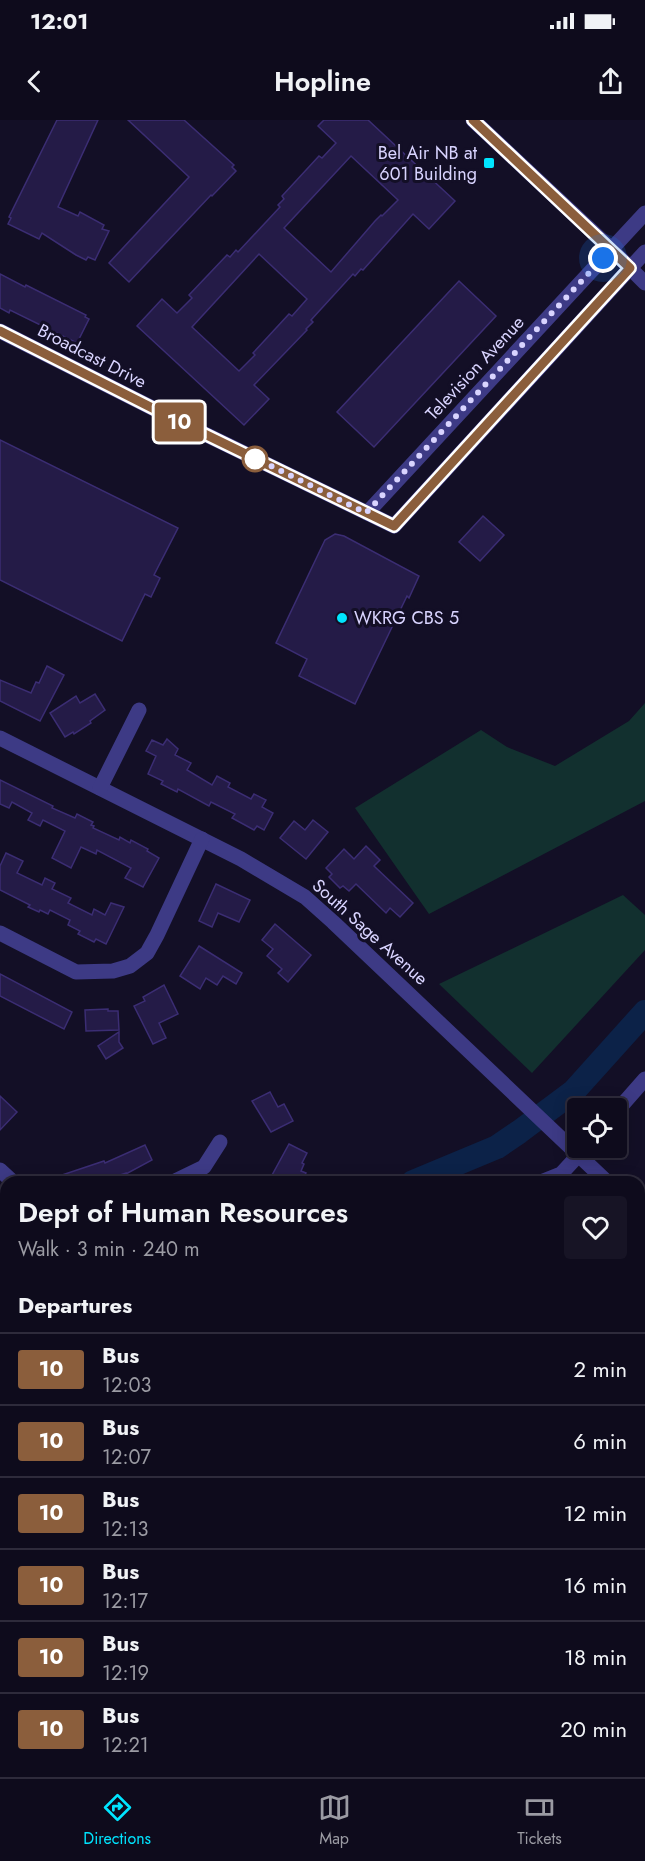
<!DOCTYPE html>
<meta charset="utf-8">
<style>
:root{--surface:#0e0b1c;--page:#171425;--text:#f1f3f6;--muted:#9b9ba3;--line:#2e2b3b;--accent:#00e5ff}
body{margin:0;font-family:Jost,sans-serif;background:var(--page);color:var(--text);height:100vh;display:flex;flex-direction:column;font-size:22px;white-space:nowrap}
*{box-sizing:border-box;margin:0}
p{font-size:20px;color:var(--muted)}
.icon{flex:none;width:33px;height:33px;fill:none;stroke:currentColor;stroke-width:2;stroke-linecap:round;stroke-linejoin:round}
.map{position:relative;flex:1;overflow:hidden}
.side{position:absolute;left:0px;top:1056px;width:645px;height:602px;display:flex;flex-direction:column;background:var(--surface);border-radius:18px 18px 0 0;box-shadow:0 3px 15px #0003,0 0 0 2px var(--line)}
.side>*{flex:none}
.badge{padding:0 12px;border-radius:4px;font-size:21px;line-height:39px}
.fabs{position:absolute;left:567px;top:978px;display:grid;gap:12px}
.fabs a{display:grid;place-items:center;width:60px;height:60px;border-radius:6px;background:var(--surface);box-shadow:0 3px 15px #0003,0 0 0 2px var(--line);font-size:30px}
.you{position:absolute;width:30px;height:30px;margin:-15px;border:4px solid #fff;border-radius:50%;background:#1a73e8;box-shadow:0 0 0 9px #1a73e833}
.map>.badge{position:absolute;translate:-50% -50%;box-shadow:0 0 0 3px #fff}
h2{padding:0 18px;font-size:22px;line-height:54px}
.round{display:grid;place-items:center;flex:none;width:63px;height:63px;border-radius:6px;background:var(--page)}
.head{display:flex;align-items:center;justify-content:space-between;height:102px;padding:0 18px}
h1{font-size:28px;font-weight:600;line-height:45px}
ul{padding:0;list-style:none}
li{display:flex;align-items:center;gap:18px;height:72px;padding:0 18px;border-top:2px solid var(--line)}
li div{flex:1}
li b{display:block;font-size:22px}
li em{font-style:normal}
li .badge{min-width:66px;font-weight:700;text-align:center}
.status{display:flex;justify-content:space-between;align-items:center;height:42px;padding:0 30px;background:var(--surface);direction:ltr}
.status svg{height:16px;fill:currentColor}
header{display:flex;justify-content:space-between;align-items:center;height:78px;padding:0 18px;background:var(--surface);font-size:27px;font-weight:600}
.tabs{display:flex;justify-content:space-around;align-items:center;height:84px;border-top:2px solid var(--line);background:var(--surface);font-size:16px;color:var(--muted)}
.tabs a{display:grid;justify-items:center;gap:3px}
.tabs .on{color:var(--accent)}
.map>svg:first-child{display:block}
.green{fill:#12302f}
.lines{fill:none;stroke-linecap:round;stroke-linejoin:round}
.river{stroke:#0c2248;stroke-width:24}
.building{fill:#241b47;stroke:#3b2d73;stroke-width:1.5;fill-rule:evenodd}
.minor{stroke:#3d3a85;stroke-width:15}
.line-casing{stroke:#fff;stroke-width:14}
.line{stroke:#8b5e3c;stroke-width:9}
.walk{stroke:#d9d4ff;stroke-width:6;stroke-dasharray:0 10.8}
.poi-dot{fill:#00e5ff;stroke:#130f26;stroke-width:2}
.stop-dot{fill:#fff;stroke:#8b5e3c;stroke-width:3}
.labels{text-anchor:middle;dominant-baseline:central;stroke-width:6;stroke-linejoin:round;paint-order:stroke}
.poi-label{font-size:18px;fill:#d9d4ff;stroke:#130f26;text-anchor:end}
.street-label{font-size:18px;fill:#d9d4ff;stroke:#130f26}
</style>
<div class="status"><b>12:01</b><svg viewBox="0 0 49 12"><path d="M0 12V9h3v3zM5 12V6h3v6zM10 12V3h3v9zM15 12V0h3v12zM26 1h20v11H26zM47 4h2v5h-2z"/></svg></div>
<header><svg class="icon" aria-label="back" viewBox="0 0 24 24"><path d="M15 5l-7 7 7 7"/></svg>Hopline<svg class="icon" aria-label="share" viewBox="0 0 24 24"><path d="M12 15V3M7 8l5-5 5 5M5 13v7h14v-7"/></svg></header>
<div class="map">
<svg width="645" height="1657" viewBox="0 0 645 1657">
<rect width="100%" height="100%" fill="#130f26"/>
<g class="green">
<polygon points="645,583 645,681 429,794 355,688 481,610 507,627 555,646 629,601"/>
<polygon points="623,775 645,795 645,830 532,953 439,864"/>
<polygon points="0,1212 6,1218 6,1248 0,1252"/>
</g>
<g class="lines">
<g class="river">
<polyline points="413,1062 497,1027 519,1012 574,971 645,892"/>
<polyline points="0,1295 6,1292"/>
</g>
</g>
<g class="building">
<polygon points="57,0 98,0 58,87 78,96 80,92 104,105 102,109 109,111 95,140 88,137 86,140 76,135 42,113 39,119 8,104 11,98 9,97"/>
<polygon points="128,0 184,0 234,45 232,47 236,51 212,76 211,75 129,162 109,143 189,57"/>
<path d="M324 0H368L455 81 429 109 413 94 363 150 361 149 355 156 353 154 311 200 313 202 306 209 307 210 254 265 269 279 244 305 137 206 162 179 177 193 192 178 189 175 227 135 230 137 236 130 238 132 280 87 278 85 284 79 282 76 319 36 322 38 336 23 318 6ZM351 36 398 80 382 96 381 95 375 101 331 152 284 108ZM259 134 307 179 292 196 289 194 253 233 255 235 239 251 192 207Z"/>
<polygon points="0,154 25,167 26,165 86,195 85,197 89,199 77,223 10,190 9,193 0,188"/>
<polygon points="459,161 496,196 374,327 337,292"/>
<polygon points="0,320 178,408 154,455 160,458 151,477 145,474 122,521 0,460"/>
<polygon points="483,396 504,415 480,441 459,422"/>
<polygon points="335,414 344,416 419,456 409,478 407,476 355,584 299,556 307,539 276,523 325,420"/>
<polygon points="47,546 64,555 40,601 0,581 0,560 31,573 36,562 39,563"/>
<polygon points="95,574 105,590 90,601 91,603 74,614 73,612 65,617 50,593 76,576 80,583"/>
<polygon points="167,619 178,629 175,635 191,643 187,650 212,665 217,656 230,663 228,667 251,679 254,674 266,680 262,687 273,693 264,710 257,706 254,710 232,698 235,694 211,682 209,686 178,669 177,672 161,664 163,661 148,654 156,636 146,631 152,620 163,625"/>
<polygon points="0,660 53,686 52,688 75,698 77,694 93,702 91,705 94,706 93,708 119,720 120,717 130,723 131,720 148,729 147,731 159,738 143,767 125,758 131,748 97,730 96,734 81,727 71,748 52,738 65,711 43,700 40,706 28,700 32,693 12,682 9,688 0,684"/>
<polygon points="313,700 328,712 306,739 280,718 294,701 305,710"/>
<polygon points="366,726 380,740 374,746 413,783 400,797 390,788 386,793 356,764 349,771 343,766 340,768 329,757 332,754 326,748 344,729 354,739"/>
<polygon points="6,733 23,741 17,753 42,765 45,758 55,763 52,769 71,778 68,783 92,795 94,789 105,795 111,783 124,787 106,824 96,819 94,822 78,814 80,811 68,805 70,800 50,790 48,794 40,790 39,792 28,787 30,785 0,770 0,746"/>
<polygon points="216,764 250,780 239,802 218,793 212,807 199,801"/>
<polygon points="275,804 311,835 288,862 278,853 282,849 267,836 273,829 262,820"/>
<polygon points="199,826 242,853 236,864 223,856 217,865 206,858 200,869 180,856"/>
<polygon points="0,854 72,892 64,909 0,876"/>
<polygon points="164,865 178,894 159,903 166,918 153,924 134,886 145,881 143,877"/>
<polygon points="108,889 108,891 118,891 119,910 86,911 85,890"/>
<polygon points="119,912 119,922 123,928 106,939 98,926"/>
<polygon points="270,972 278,987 284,984 293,1001 271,1012 252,981"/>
<polygon points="0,976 17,992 0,1010"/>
<polygon points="289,1024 307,1033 302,1043 304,1044 301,1051 306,1053 302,1062 280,1062 271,1057"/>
<polygon points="145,1025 152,1040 126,1054 126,1053 99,1062 50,1062 50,1059 104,1041 105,1043"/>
</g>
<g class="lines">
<g class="minor">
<polyline points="473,0 611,129 645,163"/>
<polyline points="0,211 182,303 394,406 645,132"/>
<polyline points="367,393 645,93"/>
<polyline points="0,618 241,739 305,777 333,802 607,1062"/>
<polyline points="100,668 139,590"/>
<polyline points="0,813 76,852 113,851 130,846 147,833 157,815 202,719"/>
<polyline points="616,992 645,959"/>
<polyline points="0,1050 13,1062"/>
<polyline points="173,1062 204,1047 220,1022"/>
<polyline points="541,1062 561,1054 585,1028"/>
<polyline points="639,1092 645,1098"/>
<polyline points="0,1429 6,1426"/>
<polyline points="285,1657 290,1652"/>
</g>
</g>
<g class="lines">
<defs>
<polyline id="line" points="0,211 182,303 394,406 630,148 473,0"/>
</defs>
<use href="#line" class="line-casing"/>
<use href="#line" class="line"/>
<polyline class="walk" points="255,339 249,335 366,393 603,138"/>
</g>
<g class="poi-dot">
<rect x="483" y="37" width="12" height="12" rx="3"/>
<circle cx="342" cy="498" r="6"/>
</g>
<circle class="stop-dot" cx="255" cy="339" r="12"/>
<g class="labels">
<g class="poi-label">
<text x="477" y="33">Bel Air NB at<tspan x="477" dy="21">601 Building</tspan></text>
<text x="354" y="498" text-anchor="start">WKRG CBS 5</text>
</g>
<g class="street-label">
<text transform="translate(92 236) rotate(27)">Broadcast Drive</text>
<text transform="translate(475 248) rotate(-47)">Television Avenue</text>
<text transform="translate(370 812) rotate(42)">South Sage Avenue</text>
</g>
</g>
</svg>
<div class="fabs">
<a><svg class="icon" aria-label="locate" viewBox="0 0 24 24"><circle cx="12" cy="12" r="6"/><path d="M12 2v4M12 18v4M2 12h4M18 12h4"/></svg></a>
</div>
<div class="you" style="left:603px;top:138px"></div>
<b class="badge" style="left:179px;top:302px;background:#8b5e3c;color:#fff">10</b>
<section class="side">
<div class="head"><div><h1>Dept of Human Resources</h1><p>Walk · 3 min · 240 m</p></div><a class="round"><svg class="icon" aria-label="heart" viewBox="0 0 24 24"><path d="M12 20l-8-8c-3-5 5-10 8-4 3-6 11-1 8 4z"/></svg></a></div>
<h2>Departures</h2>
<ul>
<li><span class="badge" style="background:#8b5e3c;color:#fff">10</span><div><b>Bus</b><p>12:03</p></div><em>2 min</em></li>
<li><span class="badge" style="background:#8b5e3c;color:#fff">10</span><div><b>Bus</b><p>12:07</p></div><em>6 min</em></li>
<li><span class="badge" style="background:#8b5e3c;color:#fff">10</span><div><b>Bus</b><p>12:13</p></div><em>12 min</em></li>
<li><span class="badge" style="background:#8b5e3c;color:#fff">10</span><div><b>Bus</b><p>12:17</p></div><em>16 min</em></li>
<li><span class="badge" style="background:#8b5e3c;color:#fff">10</span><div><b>Bus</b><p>12:19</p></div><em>18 min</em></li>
<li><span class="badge" style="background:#8b5e3c;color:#fff">10</span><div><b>Bus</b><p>12:21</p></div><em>20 min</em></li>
</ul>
</section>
</div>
<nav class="tabs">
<a class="on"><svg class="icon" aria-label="directions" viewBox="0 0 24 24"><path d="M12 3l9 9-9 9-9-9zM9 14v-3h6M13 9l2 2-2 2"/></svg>Directions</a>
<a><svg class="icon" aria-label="map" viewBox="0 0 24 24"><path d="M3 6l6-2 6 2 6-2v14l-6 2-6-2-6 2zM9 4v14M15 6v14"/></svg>Map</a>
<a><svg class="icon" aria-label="tickets" viewBox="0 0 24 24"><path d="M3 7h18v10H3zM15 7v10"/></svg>Tickets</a>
</nav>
